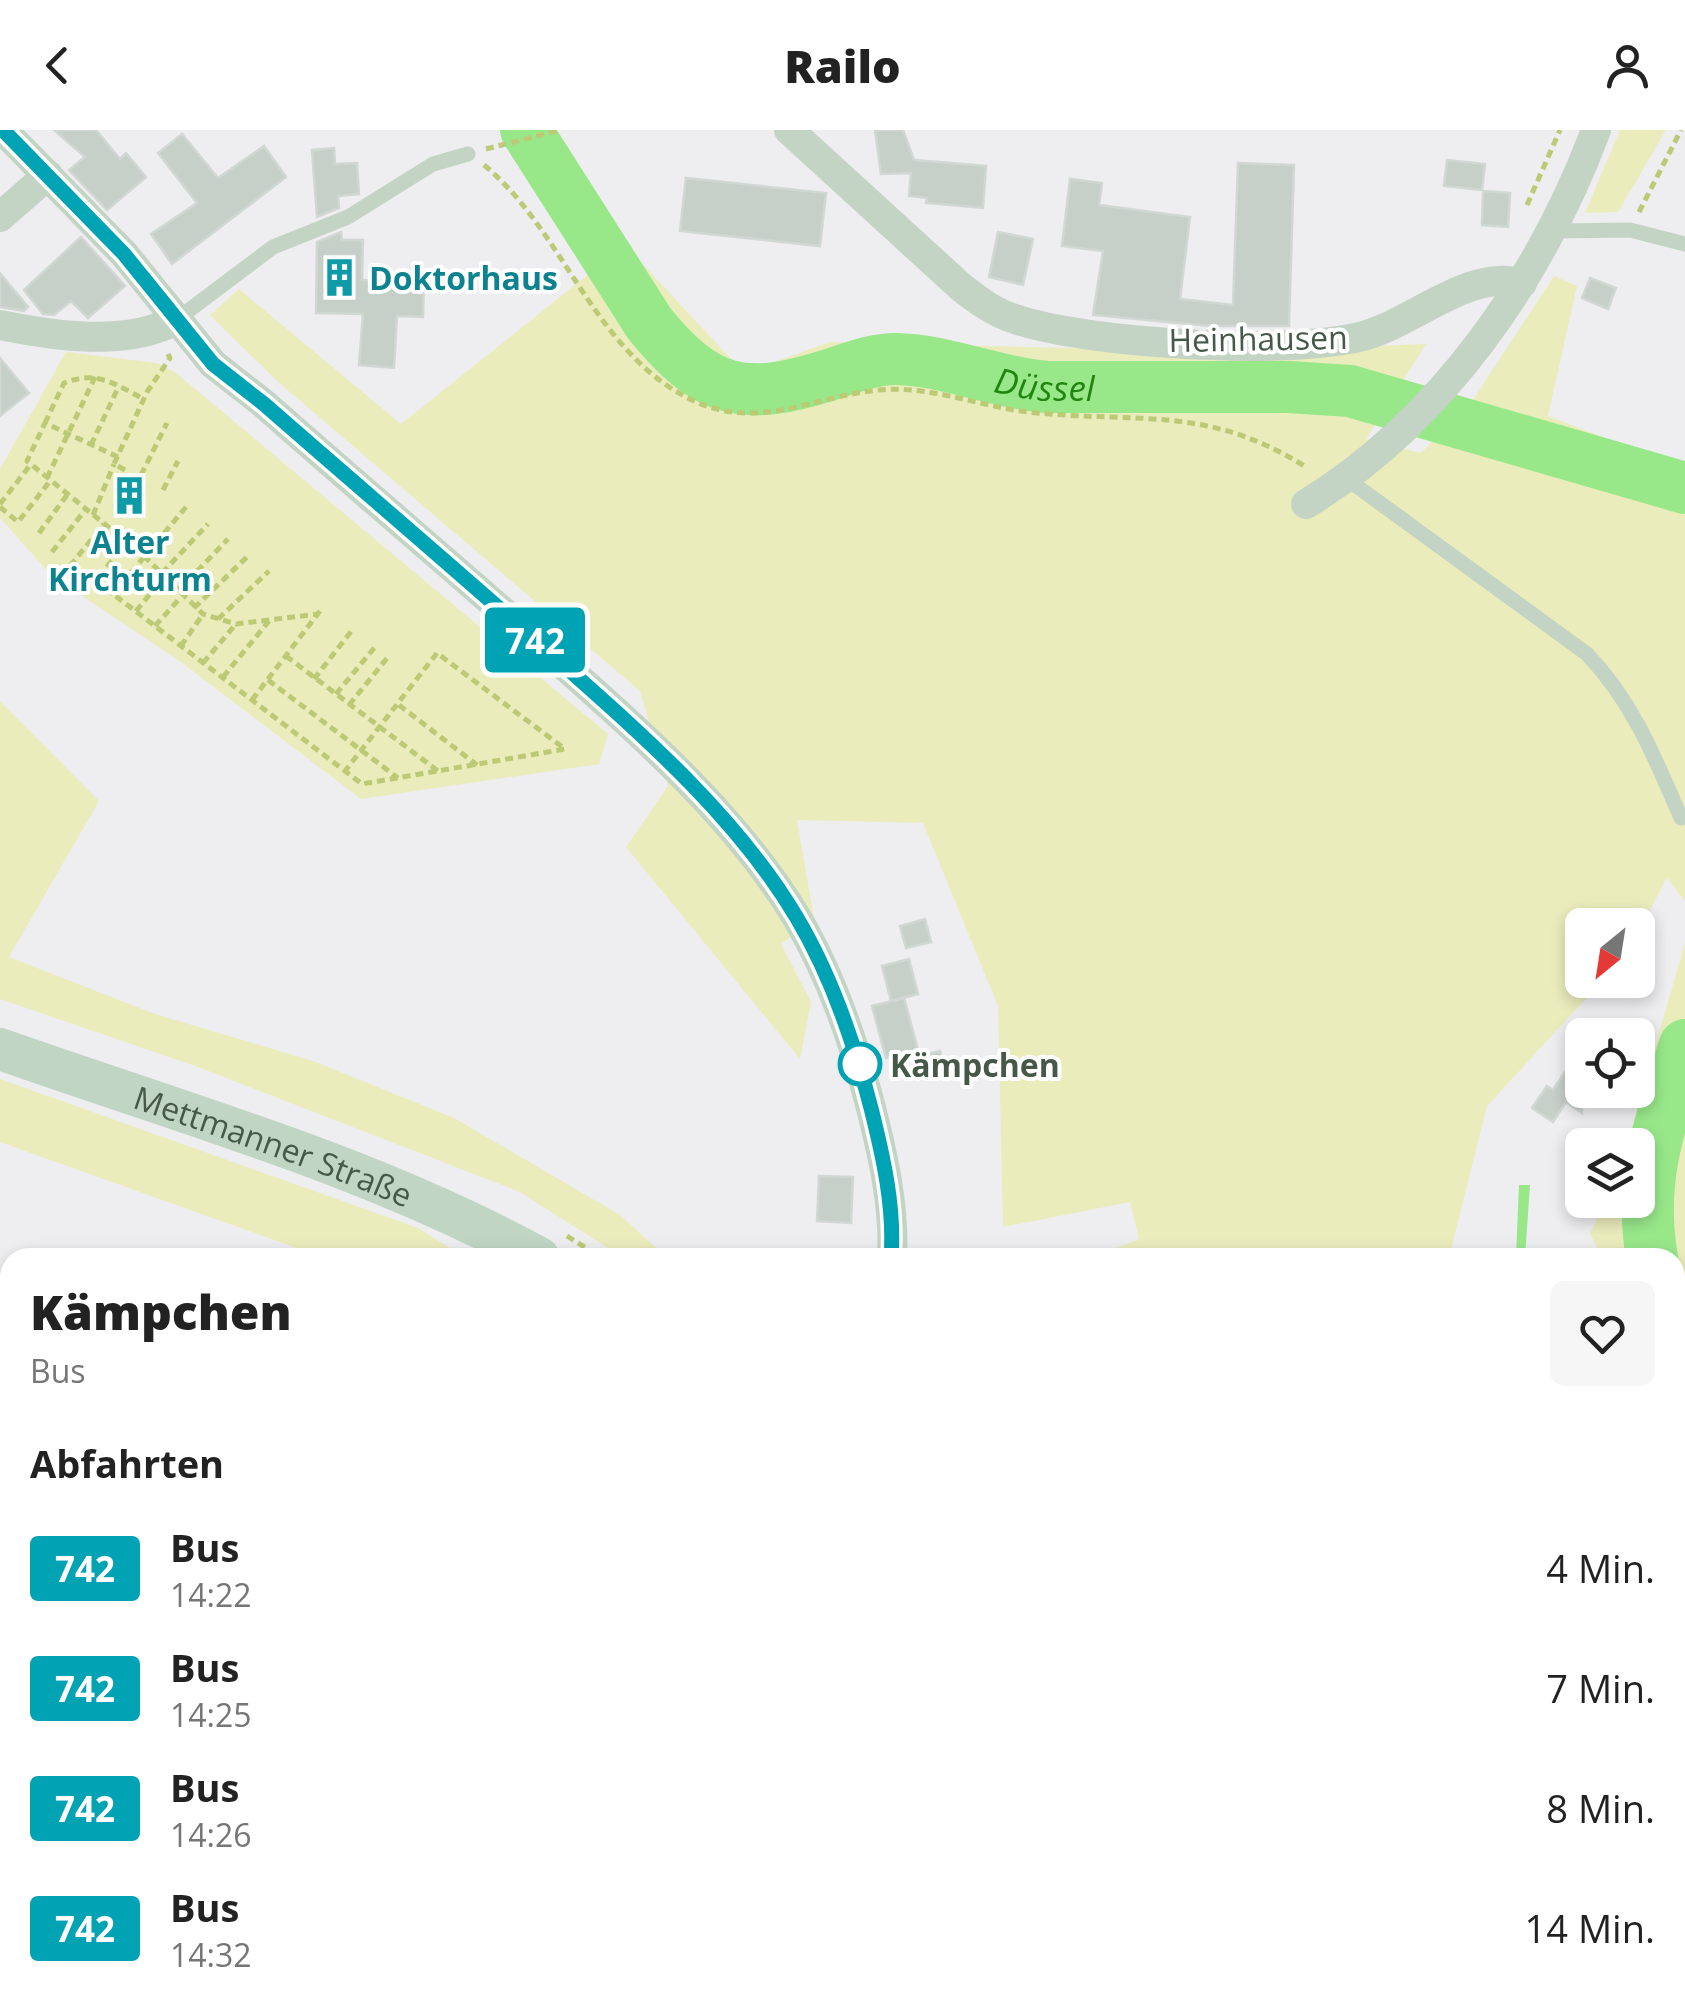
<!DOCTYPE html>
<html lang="de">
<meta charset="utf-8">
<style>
:root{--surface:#fff;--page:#f6f6f6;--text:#222;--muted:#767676}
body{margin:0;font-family:"Open Sans",sans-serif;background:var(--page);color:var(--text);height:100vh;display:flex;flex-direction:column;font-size:38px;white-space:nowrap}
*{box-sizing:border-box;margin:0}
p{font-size:32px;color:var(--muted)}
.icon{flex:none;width:55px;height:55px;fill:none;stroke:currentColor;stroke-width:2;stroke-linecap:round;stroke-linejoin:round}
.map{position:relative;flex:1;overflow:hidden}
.side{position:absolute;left:0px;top:1118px;width:1685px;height:762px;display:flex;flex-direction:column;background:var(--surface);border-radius:30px 30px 0 0;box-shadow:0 5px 15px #0003}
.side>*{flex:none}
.badge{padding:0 20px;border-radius:8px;font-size:35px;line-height:65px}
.needle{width:65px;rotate:210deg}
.fabs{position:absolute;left:1565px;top:778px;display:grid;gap:20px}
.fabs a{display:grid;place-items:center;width:90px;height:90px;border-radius:15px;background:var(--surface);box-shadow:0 5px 15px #0003;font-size:50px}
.map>.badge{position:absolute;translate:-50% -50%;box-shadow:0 0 0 5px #fff}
h2{padding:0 30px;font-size:38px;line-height:90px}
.round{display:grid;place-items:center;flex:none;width:105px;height:105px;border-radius:15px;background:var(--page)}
.head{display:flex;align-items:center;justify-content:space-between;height:170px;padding:0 30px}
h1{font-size:48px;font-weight:800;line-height:75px}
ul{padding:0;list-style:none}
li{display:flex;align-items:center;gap:30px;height:120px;padding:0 30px}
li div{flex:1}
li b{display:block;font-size:38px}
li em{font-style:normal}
li .badge{min-width:110px;font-weight:700;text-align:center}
header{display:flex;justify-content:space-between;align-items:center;height:130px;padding:0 30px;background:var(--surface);font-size:45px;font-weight:800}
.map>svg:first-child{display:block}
.green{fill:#ebecbc}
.water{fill:#98e88a}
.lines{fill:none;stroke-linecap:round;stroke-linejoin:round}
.stream{stroke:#98e88a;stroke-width:9}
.river{stroke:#98e88a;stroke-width:52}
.building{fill:#c7cfc9;stroke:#d1d8d3;stroke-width:2.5}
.path{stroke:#bcc975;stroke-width:5;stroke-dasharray:8 5;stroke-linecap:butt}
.service{stroke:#c3d4c5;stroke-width:15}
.minor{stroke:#c3d4c5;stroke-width:30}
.secondary{stroke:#c0d5c3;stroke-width:42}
.line-casing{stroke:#fff;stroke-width:22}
.line{stroke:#00a3b4;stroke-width:15}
.stop-dot{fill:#fff;stroke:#00a3b4;stroke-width:5}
.labels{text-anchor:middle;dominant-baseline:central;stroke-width:8;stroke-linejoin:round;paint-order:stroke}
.culture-label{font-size:32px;font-weight:bold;fill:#0d838f;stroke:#fff;text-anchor:start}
.street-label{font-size:32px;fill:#465948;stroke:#fff}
.stop-label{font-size:32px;font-weight:bold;fill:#465948;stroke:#fff;text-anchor:start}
.water-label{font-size:35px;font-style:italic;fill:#238411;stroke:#fff}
</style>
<header><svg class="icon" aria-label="back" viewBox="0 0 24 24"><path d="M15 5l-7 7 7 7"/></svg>Railo<svg class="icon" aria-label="person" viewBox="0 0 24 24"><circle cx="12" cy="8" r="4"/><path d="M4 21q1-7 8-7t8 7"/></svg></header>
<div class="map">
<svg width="1685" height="1879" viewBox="0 0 1685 1879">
<rect width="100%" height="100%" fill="#eeedef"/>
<g class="green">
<polygon points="1620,0 1666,0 1618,82 1585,83"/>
<polygon points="625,115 744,243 830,212 1231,222 1426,214 1366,309 1421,323 1473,270 1554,146 1577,156 1548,286 1639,321 1685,333 1685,771 1667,748 1638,802 1638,795 1582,795 1582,850 1603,850 1487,976 1449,1127 1095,1127 1139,1109 1130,1072 1003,1097 998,876 923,693 797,690 814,789 781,814 811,872 800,929 626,717 668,656 640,561 277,251 210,185 239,159 401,294"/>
<polygon points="66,222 157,233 176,243 608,604 599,634 361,669 181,532 51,445 0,388 0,339"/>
<polygon points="0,571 99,671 9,827 155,884 313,931 454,988 620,1085 666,1127 622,1127 520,1062 198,937 0,869"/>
<polygon points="1685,813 1685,1342 1675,1332 1675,1128 1602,1127 1590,1103 1606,1070 1638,1070 1638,1015 1627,1015"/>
<polygon points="0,949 418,1098 464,1127 322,1127 0,1012"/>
<polygon points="1675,1651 1685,1654 1685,1879 995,1879 995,1870 1675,1870"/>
</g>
<polygon class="water" points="1519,1055 1530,1055 1525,1127 1516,1127"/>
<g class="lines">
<polyline class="stream" points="1675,1677 1685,1682"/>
<g class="river">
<path id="s1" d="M526 0 649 193C706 264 744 272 829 245 851 238 873 229 896 229 947 230 996 253 1047 257H1289L1350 261 1685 358"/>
<path d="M1652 1128C1638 1048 1661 990 1685 915"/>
<polyline points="1675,1209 1685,1228"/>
</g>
</g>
<g class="building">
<polygon points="54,0 96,0 120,29 126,23 146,47 107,80 69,40 85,27"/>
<polygon points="875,0 903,0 914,30 986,36 983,78 926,73 927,68 909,66 911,43 881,44"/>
<polygon points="182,4 218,48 264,16 286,47 172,134 151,104 197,73 158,23"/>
<polygon points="334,18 335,34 357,33 359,64 338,66 339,78 317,87 312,20"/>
<polygon points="1447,30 1485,34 1482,60 1444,56"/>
<polygon points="1238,33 1294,35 1289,196 1211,196 1093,185 1103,121 1062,116 1070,49 1102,53 1099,75 1190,87 1180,169 1233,175"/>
<polygon points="686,48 826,63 820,116 680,101"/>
<polygon points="1483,61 1510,63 1508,97 1482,95"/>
<polygon points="341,102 342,110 363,110 362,150 424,152 423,187 397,186 394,238 359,235 363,184 316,183 317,112"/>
<polygon points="998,102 1033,109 1023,155 989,147"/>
<polygon points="81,107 125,156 88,188 71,171 54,185 43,184 24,160"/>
<polygon points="0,143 28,177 24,181 0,177"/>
<polygon points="1590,148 1616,158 1608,179 1582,168"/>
<polygon points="0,228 29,263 0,286"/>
<polygon points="124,349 145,356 135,384 114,376"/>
<polygon points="925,789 931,812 906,818 900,796"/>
<polygon points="909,829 918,864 891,871 882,836"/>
<polygon points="904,868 918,920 886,928 872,876"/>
<polygon points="1582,916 1582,983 1566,972 1553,992 1532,978 1547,956 1553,960"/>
<polygon points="940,921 946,944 921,950 915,927"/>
<polygon points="819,1046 853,1047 851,1093 817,1091"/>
</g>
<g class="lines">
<g class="path">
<polyline points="486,19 560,0"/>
<path d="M484 35C565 102 594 224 694 271 759 301 813 266 879 260 929 255 978 276 1028 282 1137 294 1206 274 1306 337"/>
<polyline points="1527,75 1560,0"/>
<polyline points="1639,82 1681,0"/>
<path d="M45 293 64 253C98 240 114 254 144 269"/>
<polyline points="91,315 119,256"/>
<polyline points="118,327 45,293 27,331 144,426 203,484 236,494 318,484"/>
<polyline points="125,340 114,334 147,262 170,228 168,224"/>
<polyline points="141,345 167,293"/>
<polyline points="47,348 96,245"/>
<polyline points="163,360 178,331"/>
<polyline points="0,374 31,334"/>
<polyline points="0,377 18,392 50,351"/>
<polyline points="186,377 113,464 345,641 362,654 565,619 437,523 345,641"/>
<polyline points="93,385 114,334"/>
<polyline points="39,403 67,365"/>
<polyline points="52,422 86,379"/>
<polyline points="70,436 104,394"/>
<polyline points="162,443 208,394"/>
<polyline points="179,460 228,409"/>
<polyline points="113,464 96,450 127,412"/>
<polyline points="194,478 249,425"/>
<polyline points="136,481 165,446"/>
<polyline points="218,489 269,441"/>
<polyline points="155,496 181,467"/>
<polyline points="181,516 203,484"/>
<polyline points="286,526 438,641"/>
<polyline points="203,533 236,494"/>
<polyline points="223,547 269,491"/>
<polyline points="314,549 353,499"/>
<polyline points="268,550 398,648"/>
<polyline points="336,564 375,517"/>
<polyline points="252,570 323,477"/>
<polyline points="349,575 388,527"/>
<polyline points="399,575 477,635"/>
<polyline points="567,1106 602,1128"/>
</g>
<g class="service">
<polyline points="1555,101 1630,100 1685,114"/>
<polyline points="176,190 273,117 348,87 433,34 468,24"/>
<path d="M1347 349 1587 524C1633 572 1655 628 1681 688"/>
<polyline points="868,1870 868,1879"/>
</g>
<g class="minor">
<path d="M3 0 124 124 213 234 264 274C359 358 455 439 550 523 639 602 735 685 797 788 832 847 854 912 871 978 883 1026 895 1078 892 1128"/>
<path d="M789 0 962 158C979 171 995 183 1015 189 1089 214 1284 225 1359 207 1414 194 1466 139 1522 153"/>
<polyline points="0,87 48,45"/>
<path d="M0 195C54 206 126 217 176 190"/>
<path d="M1306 374C1442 291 1541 147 1596 0"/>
</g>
<g class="secondary">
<path id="s2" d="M0 919C181 983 369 1035 539 1128"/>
<polyline points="954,1870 954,1879"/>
</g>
</g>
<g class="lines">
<defs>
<path id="line" d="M3 0 124 124 213 234 264 274C359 357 455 439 550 523 639 602 736 685 797 788 832 847 854 912 871 978 883 1026 895 1078 891 1128"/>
</defs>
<use href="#line" class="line-casing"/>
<use href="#line" class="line"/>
</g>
<defs>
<symbol id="building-bare" viewBox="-9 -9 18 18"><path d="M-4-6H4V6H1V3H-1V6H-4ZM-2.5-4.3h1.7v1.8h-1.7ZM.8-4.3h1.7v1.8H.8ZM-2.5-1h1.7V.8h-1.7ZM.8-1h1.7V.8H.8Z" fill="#0f9aa8" stroke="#fff" stroke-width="2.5" paint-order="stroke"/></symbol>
</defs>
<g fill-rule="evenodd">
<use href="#building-bare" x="312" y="120" width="55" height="55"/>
<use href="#building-bare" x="102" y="338" width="55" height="55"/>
</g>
<circle class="stop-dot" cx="860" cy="934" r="20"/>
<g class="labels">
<g class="culture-label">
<text x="369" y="147">Doktorhaus</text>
<text x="130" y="411" text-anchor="middle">Alter<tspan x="130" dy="37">Kirchturm</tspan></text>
</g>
<g class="street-label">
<text transform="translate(1258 208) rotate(-1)">Heinhausen</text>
<text stroke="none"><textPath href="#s2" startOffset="290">Mettmanner Straße</textPath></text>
</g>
<g class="stop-label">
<text x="890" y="934">Kämpchen</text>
</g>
<g class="water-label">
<text stroke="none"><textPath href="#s1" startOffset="655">Düssel</textPath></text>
</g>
</g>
</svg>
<div class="fabs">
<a><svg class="needle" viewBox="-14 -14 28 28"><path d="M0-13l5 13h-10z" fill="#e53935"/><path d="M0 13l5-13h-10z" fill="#767676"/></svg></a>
<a><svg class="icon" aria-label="locate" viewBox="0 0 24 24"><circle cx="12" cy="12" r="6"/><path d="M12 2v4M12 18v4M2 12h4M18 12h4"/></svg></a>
<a><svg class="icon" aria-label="layers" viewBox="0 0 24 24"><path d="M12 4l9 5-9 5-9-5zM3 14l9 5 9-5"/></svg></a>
</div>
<b class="badge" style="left:535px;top:510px;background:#00a3b4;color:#fff">742</b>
<section class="side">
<div class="head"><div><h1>Kämpchen</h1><p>Bus</p></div><a class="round"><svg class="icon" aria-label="heart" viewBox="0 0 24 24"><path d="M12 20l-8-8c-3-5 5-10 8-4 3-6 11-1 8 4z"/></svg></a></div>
<h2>Abfahrten</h2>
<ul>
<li><span class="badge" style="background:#00a3b4;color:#fff">742</span><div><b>Bus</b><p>14:22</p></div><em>4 Min.</em></li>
<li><span class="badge" style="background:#00a3b4;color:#fff">742</span><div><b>Bus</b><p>14:25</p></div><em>7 Min.</em></li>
<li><span class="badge" style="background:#00a3b4;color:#fff">742</span><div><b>Bus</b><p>14:26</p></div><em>8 Min.</em></li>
<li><span class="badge" style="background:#00a3b4;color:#fff">742</span><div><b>Bus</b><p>14:32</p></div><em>14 Min.</em></li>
</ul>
</section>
</div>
